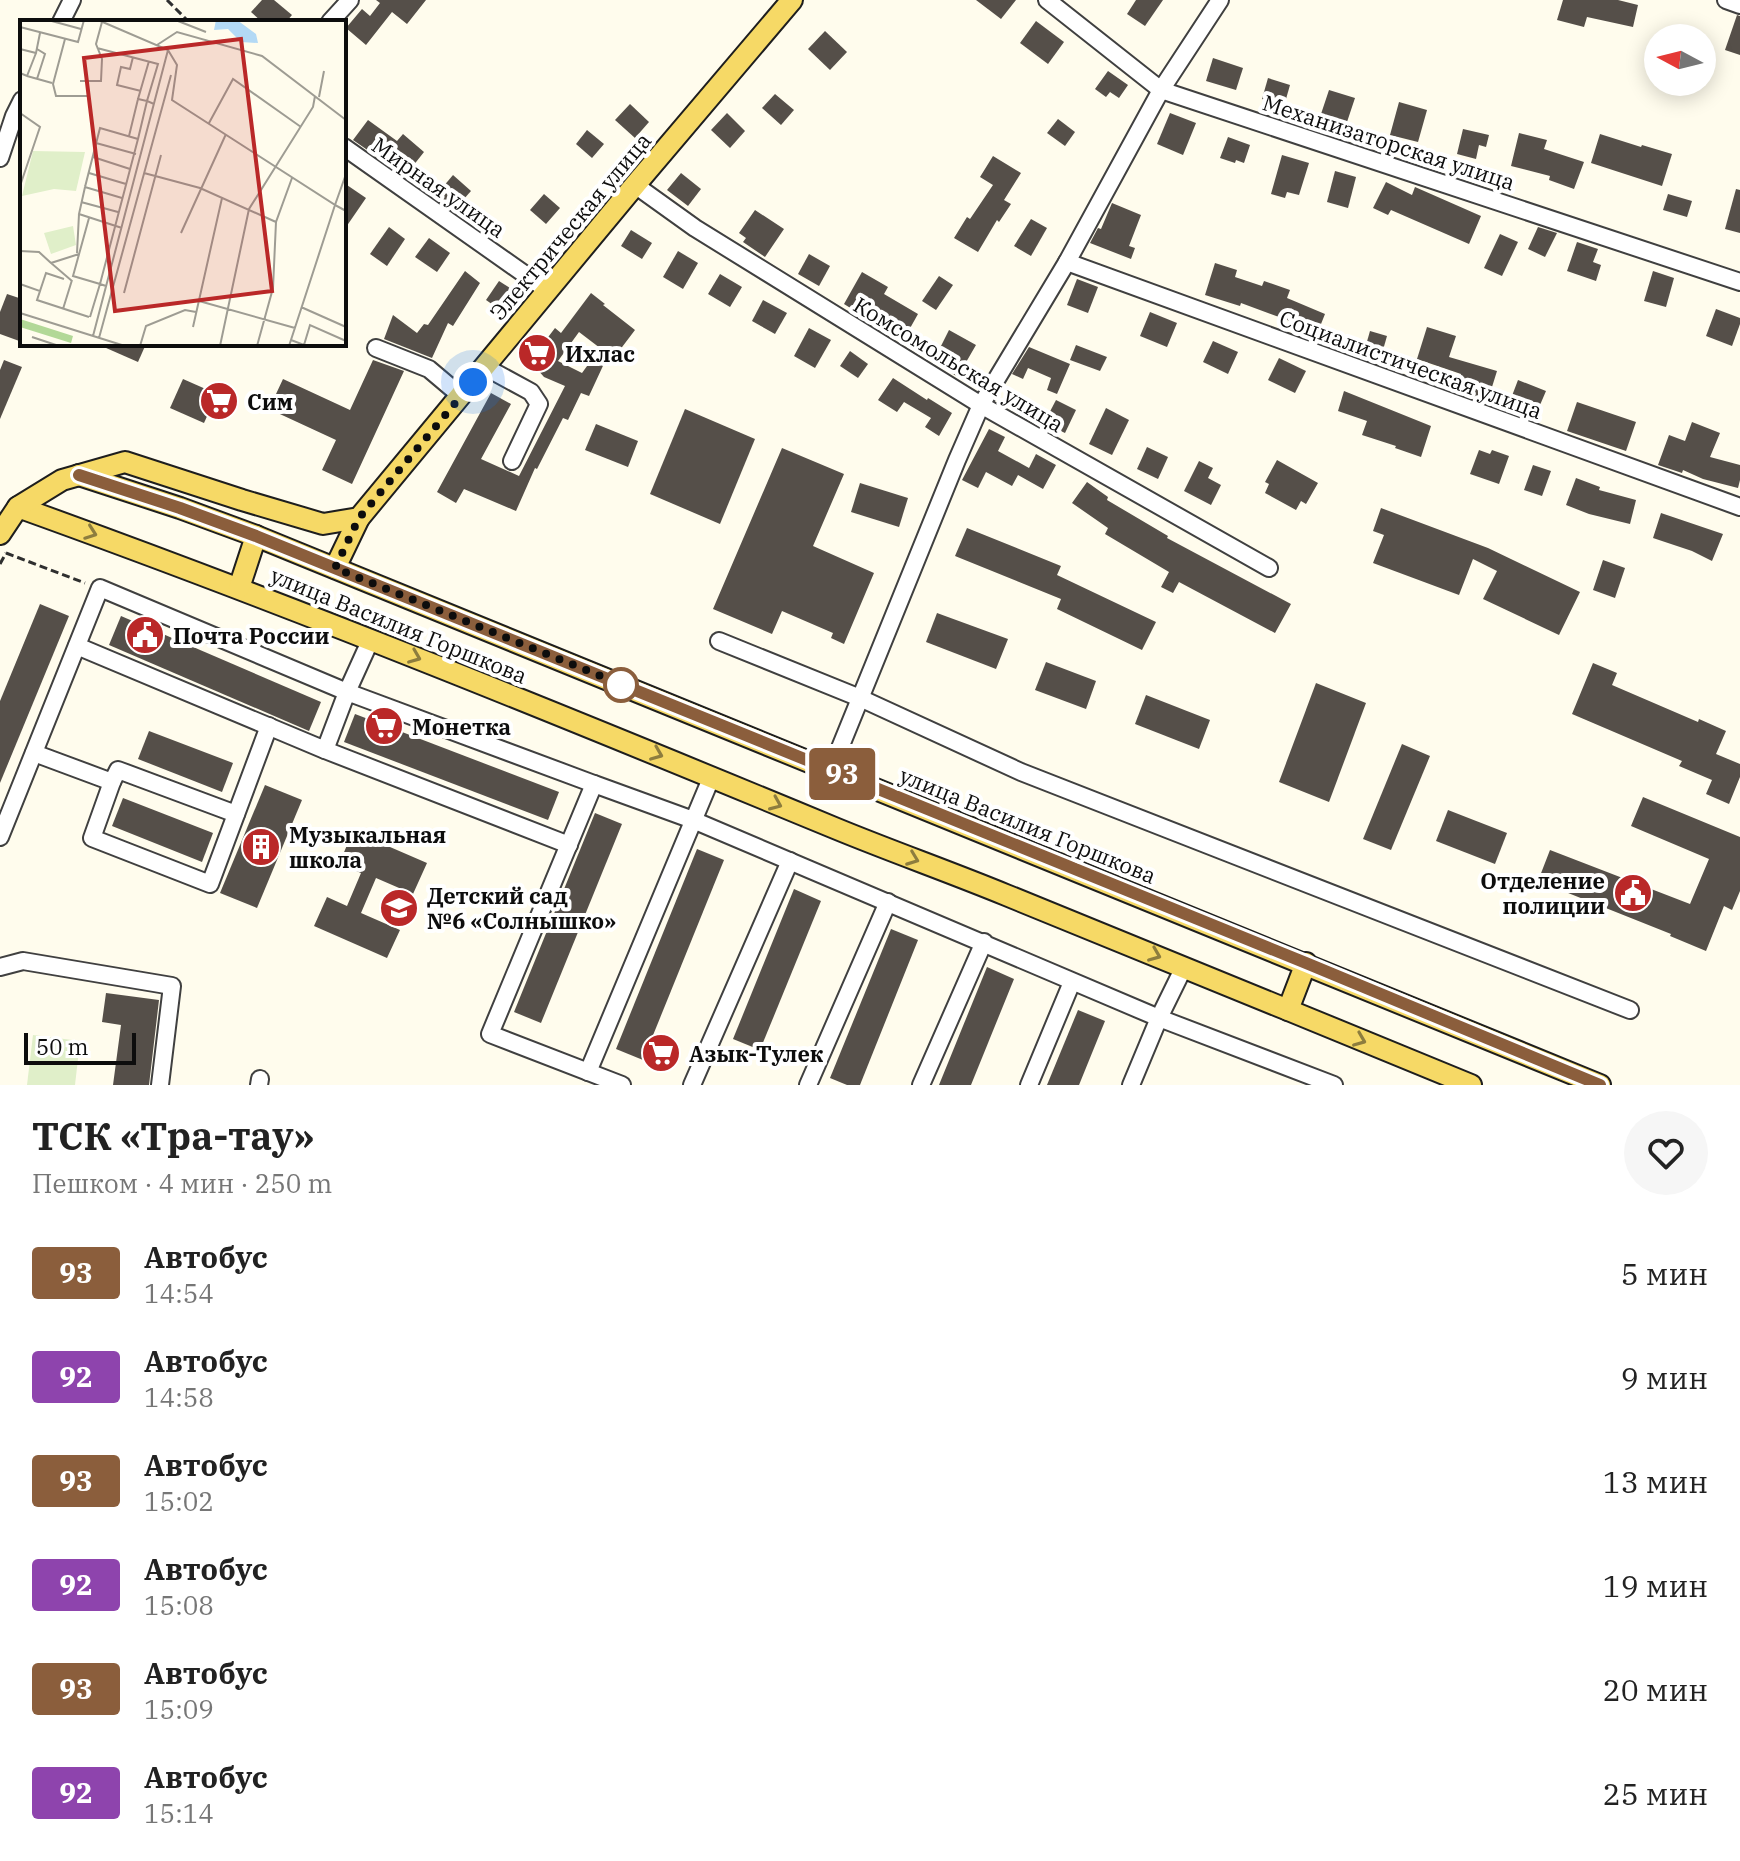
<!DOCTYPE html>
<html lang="ru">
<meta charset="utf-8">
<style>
:root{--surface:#fff;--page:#f6f6f6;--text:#222;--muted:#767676}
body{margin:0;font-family:"IBM Plex Serif",serif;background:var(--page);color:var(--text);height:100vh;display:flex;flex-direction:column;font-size:30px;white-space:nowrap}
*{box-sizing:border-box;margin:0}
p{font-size:26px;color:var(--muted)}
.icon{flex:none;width:44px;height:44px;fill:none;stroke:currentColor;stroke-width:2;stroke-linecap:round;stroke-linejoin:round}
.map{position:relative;height:1085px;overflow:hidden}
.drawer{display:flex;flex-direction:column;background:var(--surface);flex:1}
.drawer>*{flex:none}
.badge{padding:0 16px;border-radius:6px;font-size:28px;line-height:52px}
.needle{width:52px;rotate:277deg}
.controls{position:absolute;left:1644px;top:24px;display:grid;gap:16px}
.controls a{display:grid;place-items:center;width:72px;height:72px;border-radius:50%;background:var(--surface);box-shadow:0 4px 20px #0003;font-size:40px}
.scale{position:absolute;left:24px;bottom:20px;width:112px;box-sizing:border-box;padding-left:8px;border:4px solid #0d0d0d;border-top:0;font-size:22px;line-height:28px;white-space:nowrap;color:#0d0d0d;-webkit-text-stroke:6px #fff;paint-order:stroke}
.you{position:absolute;width:40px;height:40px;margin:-20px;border:6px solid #fff;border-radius:50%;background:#1a73e8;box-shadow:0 0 0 12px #1a73e833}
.map>.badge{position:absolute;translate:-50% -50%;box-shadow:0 0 0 4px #fff}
.round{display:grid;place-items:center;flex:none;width:84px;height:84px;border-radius:42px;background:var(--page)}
.head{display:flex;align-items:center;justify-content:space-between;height:136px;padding:0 32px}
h1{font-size:38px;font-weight:700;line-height:60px}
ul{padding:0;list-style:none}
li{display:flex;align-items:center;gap:24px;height:104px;padding:0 32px}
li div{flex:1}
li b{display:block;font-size:30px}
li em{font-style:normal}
li .badge{min-width:88px;font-weight:700;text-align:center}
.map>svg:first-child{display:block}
.pitch{fill:#e0efc9}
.building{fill:#554f49;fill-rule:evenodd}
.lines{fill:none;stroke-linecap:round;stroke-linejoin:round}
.minor-casing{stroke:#404040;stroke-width:20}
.major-casing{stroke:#1e1e1e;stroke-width:24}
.path{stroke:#2f2f2f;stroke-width:3;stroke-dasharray:8 4;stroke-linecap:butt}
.minor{stroke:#fff;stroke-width:16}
.major{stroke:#f6d966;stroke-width:20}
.oneway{stroke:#8d7d3e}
.line-casing{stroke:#fff;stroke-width:18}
.line{stroke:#8b5e3c;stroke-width:12}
.walk{stroke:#0d0d0d;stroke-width:8;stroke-dasharray:0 14.4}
.stop-dot{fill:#fff;stroke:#8b5e3c;stroke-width:4}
.labels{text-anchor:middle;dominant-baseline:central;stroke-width:8;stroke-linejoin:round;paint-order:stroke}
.street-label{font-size:22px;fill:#0d0d0d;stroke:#fff}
.poi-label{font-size:22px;font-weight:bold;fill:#0d0d0d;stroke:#fff;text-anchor:start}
.inset-road{fill:none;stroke:#9e9c93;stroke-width:2}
.view{fill:#ba2828;fill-opacity:0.15;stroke:#ba2828;stroke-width:4}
.inset-edge{fill:none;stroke:#0d0d0d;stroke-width:4}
</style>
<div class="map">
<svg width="1740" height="1085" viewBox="0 0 1740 1085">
<rect width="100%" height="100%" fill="#fffced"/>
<polygon class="pitch" points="33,1035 80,1041 75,1085 27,1085"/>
<g class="building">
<polygon points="262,0 274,0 292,15 286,22 262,22 251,12"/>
<polygon points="376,0 426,0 407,24 392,12 366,45 346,28 362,9 370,16 380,3"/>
<polygon points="976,0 1016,0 1001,19"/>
<polygon points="1136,0 1163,0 1145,26 1127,14"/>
<polygon points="1563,0 1618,0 1638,5 1633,27 1587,17 1584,27 1557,20"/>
<polygon points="1737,15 1740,16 1740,55 1725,50"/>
<polygon points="1036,21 1064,42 1048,64 1020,43"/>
<polygon points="825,31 847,52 830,70 808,49"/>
<polygon points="1213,58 1243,68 1236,90 1206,81"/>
<polygon points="1108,71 1128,85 1119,98 1110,92 1106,97 1095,89"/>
<polygon points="1268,78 1290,85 1284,106 1262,99"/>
<polygon points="1329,90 1355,98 1346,125 1320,117"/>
<polygon points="775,94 794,110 781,125 762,108"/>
<polygon points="1399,102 1427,110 1418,142 1390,135"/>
<polygon points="630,104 649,122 635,138 615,120"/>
<polygon points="727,113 745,131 730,148 711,130"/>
<polygon points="1170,113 1196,123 1183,155 1157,144"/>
<polygon points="1058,119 1075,132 1065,146 1047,133"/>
<polygon points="368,120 397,141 403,134 424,152 405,176 353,140"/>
<polygon points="1463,129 1489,135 1486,147 1479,145 1476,159 1457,154"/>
<polygon points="587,130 604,144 592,158 576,144"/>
<polygon points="1519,133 1547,140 1544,149 1584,162 1574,189 1549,180 1550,176 1511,166"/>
<polygon points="1600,134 1641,147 1642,145 1672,154 1662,186 1591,163"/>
<polygon points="1228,137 1250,145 1244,163 1236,160 1235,163 1220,158"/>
<polygon points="1282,155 1309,163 1299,195 1287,192 1285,198 1271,194"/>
<polygon points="993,156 1021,173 1004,200 1011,204 999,222 997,220 978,252 954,238 967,217 970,219 993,185 980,177"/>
<polygon points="1335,171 1356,177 1348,208 1327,202"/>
<polygon points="681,173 701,189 688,206 667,190"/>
<polygon points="453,175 471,191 455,209 437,194"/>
<polygon points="1386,182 1412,195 1415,187 1481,216 1469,244 1391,210 1388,215 1373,208"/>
<polygon points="344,183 366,198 344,230"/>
<polygon points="1736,189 1740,190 1740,233 1725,229"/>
<polygon points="544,194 560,208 546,224 530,210"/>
<polygon points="1668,194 1692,201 1687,217 1663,210"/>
<polygon points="1112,203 1141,215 1129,246 1135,248 1131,259 1090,243 1098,228 1101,229"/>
<polygon points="755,210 784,229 765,257 743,242 746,238 739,233"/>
<polygon points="1031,219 1047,228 1031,256 1014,246"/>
<polygon points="389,227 405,239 387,266 370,254"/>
<polygon points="1538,227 1557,233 1545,257 1528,249"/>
<polygon points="631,230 652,243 642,259 621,246"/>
<polygon points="1500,234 1518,242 1502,276 1484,268"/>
<polygon points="429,238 450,253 437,272 415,257"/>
<polygon points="1577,242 1598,249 1593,262 1601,265 1596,281 1567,271"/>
<polygon points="678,251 698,263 683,289 663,277"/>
<polygon points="809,254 830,266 819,286 798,274"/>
<polygon points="1215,263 1237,270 1235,277 1262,286 1264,281 1290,290 1287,298 1325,314 1317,334 1289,322 1290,321 1241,303 1240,306 1205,295"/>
<polygon points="465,271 480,283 453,326 448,323 432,358 384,339 393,315 417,333 424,324 428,325"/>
<polygon points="1653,271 1674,278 1666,307 1644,301"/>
<polygon points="862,272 888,287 884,294 918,314 904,339 885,329 892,318 866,303 860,314 844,304"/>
<polygon points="720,274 742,287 730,307 708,294"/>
<polygon points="939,276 953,285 936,310 922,301"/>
<polygon points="1077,279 1098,287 1088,313 1067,305"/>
<polygon points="499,281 513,290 499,309 486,300"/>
<path d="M591 293 605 304 603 305 635 330 613 359 608 355 589 396 581 393 568 420 563 418 537 469 535 468 516 511 464 489 456 503 437 492 491 393 511 404 481 459 519 476 565 386 544 377 530 361 555 328 561 333ZM579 332 600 348 582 373 558 361Z"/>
<polygon points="7,294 22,299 22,342 0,334 0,312"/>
<polygon points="763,300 787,313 775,334 752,321"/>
<polygon points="1716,309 1740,318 1740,324 1732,346 1706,336"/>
<polygon points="1150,312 1177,323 1167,347 1140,336"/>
<polygon points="1427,327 1456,336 1449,357 1497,371 1487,403 1461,394 1464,383 1459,382 1461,374 1417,359"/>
<polygon points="809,328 831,340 815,368 794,356"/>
<polygon points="949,330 976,345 965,364 977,370 970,384 943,368 946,362 936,356"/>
<polygon points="1370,331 1387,336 1381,357 1364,352"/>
<polygon points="1213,341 1238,352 1228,374 1203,362"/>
<polygon points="97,344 146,344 138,362"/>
<polygon points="1076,345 1107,357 1100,371 1070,360"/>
<polygon points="1029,347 1070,364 1057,394 1047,390 1051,378 1028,368 1023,379 1012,374"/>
<polygon points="850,351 868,364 858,378 840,366"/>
<polygon points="1279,358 1306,371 1295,393 1268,380"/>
<polygon points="4,360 22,367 0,419 0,370"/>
<polygon points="373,360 404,371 352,484 322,470 336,440 269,409 283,379 350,410"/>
<polygon points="893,378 927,400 928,398 952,413 939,436 925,427 931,418 904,402 897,412 878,400"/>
<polygon points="183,379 217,394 204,423 170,408"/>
<polygon points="1518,380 1546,391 1540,405 1534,403 1529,417 1507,409"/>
<polygon points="1344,391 1431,426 1421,457 1395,448 1396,446 1362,435 1367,421 1338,411"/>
<polygon points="1056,400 1076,410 1065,433 1044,423"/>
<polygon points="1577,402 1636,422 1626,451 1567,431"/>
<polygon points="1106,408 1129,420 1112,455 1089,444"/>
<polygon points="685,409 755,439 720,524 650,494"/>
<polygon points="1692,422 1720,433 1710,457 1740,465 1740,480 1738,488 1703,479 1683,470 1682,473 1658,465 1669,435 1685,441"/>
<polygon points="596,424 638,441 628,467 585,450"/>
<polygon points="989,429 1005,437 998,451 1029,468 1036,454 1056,465 1043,489 1018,475 1012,486 986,472 978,488 962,480"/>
<polygon points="1147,447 1168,457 1158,479 1137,469"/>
<polygon points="782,448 844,474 813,546 874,573 844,644 831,638 833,633 782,611 772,634 713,609"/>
<polygon points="1479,450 1490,454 1492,450 1509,456 1499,484 1470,474"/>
<polygon points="1277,460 1318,483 1306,504 1301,501 1296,510 1265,493 1269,484 1265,482"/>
<polygon points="1199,461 1213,468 1208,478 1221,485 1211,505 1184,491"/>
<polygon points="1533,465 1551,471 1542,496 1524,490"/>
<polygon points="1576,478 1600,487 1599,490 1636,500 1630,524 1589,514 1566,505"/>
<polygon points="1087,482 1108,497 1107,500 1168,536 1167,538 1291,604 1275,633 1179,582 1173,593 1161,587 1169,572 1105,534 1108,528 1072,503"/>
<polygon points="860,483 908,498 899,527 851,512"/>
<polygon points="1381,508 1488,548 1580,592 1559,635 1483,599 1497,571 1473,559 1459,595 1373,563 1384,535 1373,531"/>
<polygon points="1661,513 1723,534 1712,561 1692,551 1653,538"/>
<polygon points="967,528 1061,566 1057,575 1156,622 1142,650 1057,609 1061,599 955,556"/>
<polygon points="1603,560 1625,568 1615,598 1593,590"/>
<polygon points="40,604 69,616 0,783 0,701"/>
<polygon points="937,613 1008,639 996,669 926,642"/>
<polygon points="121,616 321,702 309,731 109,645"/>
<polygon points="1046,662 1096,681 1086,709 1035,690"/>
<polygon points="1593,663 1617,673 1612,685 1698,722 1699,719 1726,731 1716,754 1740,764 1740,777 1729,804 1706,794 1712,780 1679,766 1682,761 1572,714"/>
<polygon points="1316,683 1366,703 1329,802 1279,782"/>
<polygon points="1146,695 1210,720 1199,749 1135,724"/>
<polygon points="355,714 559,792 548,820 344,742"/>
<polygon points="149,731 233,763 222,792 138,759"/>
<polygon points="1402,744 1430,756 1391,850 1363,839"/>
<polygon points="265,785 302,800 257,908 220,893"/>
<polygon points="1643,797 1740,837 1740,891 1732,910 1724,906 1706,951 1670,936 1671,934 1538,881 1550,850 1690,904 1709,859 1631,826"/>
<polygon points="123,798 213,833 202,862 112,826"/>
<polygon points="1448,810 1507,833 1495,864 1436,841"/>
<polygon points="595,813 622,824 541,1023 514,1012"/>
<polygon points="353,831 427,863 413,894 376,878 361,913 400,930 387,958 314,926 327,897 347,906 361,873 339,864"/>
<polygon points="697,849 724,860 643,1060 616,1049"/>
<polygon points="794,889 821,901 760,1050 733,1039"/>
<polygon points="891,929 918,940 860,1085 847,1085 830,1078"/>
<polygon points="987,967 1014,979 971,1085 939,1085"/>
<polygon points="106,993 159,1000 149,1085 113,1085 121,1025 102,1022"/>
<polygon points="1078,1010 1105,1021 1079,1085 1047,1085"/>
</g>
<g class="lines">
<defs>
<g id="minor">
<polyline points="1047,0 1161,90 1740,282"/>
<polyline points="1726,0 1740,5"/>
<polyline points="61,22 72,0"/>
<polyline points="330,22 350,0"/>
<polyline points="344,147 547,290"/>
<polyline points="0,158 14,116 22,100"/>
<polyline points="635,185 695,228 981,405 1269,568"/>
<polyline points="1067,262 1740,507"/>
<polyline points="376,348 429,369 461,396"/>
<polyline points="485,367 531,392 539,404 512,461"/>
<polyline points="719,641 860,698 1021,772 1630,1010"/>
<polyline points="77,646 325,750 347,692 594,784"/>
<polyline points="325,750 569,845"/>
<polyline points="34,753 112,782 92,838 210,884 269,726"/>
<polyline points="831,770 957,460 981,405 1067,262 1161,90 1220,0"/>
<polyline points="112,782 118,770 236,814"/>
<polyline points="0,837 100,588 347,692 371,639"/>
<polyline points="0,967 23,961 172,986 160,1085"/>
<polyline points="588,1072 712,776"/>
<polyline points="259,1085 260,1079"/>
<polyline points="622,1085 490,1034 594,784 693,820 1159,1018 1334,1085"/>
<polyline points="692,1085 790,861"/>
<polyline points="808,1085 888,902"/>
<polyline points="921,1085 984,942"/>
<polyline points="1029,1085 1072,982"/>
<polyline points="1131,1085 1159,1018 1184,967"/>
</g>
<g id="major">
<polyline points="79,475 180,508 256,536 1600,1085"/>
<path d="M18 507C294 606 566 717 837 829 893 852 950 872 1006 895 1161 957 1316 1022 1471 1085"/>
<polyline points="0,534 18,507 62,480 125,462 242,500 323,524 359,518 635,185 792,0"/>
<polyline points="335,568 359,518"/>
<polyline points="239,588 256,536"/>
<polyline points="1288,1010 1306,963"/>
</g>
</defs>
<use href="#minor" class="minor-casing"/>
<use href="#major" class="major-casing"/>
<g class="path">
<polyline points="167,0 189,22"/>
<polyline points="6,553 85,583"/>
<polyline points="0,564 6,553"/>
</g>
<use href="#minor" class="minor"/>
<use href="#major" class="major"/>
</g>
<defs><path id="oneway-chevron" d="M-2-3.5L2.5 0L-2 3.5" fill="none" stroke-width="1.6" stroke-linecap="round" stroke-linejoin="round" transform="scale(2)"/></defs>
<g class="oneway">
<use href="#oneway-chevron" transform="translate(91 533) rotate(20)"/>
<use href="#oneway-chevron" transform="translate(415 657) rotate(22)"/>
<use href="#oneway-chevron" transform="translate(657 754) rotate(22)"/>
<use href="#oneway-chevron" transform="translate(776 804) rotate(23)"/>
<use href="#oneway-chevron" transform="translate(913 859) rotate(21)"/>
<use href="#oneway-chevron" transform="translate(1155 955) rotate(22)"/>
<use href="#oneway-chevron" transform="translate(1360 1040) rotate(22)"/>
</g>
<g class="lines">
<defs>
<polyline id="line" points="79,475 180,508 256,536 1306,963 1600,1085"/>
</defs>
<use href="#line" class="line-casing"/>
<use href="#line" class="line"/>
<polyline class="walk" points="473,382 359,518 335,568 623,685 621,685"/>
</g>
<defs>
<symbol id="supermarket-disc" viewBox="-11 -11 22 22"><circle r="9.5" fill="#ba2828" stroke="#fff"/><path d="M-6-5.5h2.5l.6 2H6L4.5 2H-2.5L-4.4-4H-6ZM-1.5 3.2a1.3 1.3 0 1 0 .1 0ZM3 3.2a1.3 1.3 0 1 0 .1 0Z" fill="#fff"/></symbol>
<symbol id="civic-disc" viewBox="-11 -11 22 22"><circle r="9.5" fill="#ba2828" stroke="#fff"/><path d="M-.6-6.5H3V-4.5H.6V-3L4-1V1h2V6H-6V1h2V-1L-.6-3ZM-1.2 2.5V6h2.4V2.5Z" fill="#fff"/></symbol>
<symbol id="building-disc" viewBox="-11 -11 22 22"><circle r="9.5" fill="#ba2828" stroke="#fff"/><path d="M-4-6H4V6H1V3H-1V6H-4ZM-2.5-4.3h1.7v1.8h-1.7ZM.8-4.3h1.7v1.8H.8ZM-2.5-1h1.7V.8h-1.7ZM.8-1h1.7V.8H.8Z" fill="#fff"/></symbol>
<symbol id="school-disc" viewBox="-11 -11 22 22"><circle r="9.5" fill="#ba2828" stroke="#fff"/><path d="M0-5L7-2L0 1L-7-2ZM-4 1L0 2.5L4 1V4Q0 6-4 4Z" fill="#fff"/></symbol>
</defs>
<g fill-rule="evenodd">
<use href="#supermarket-disc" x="515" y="331" width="44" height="44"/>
<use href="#supermarket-disc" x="197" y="379" width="44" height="44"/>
<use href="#civic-disc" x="123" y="613" width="44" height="44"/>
<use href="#supermarket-disc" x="362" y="704" width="44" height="44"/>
<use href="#building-disc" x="239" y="825" width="44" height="44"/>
<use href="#civic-disc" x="1611" y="871" width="44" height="44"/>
<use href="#school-disc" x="377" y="886" width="44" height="44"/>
<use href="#supermarket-disc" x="639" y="1031" width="44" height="44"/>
</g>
<circle class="stop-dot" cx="621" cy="685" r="16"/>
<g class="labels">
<g class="street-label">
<text transform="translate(1389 142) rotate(18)">Механизаторская улица</text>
<text transform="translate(439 187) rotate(35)">Мирная улица</text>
<text transform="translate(570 226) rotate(-50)">Электрическая улица</text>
<text transform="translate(959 364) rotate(31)">Комсомольская улица</text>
<text transform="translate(1411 364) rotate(20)">Социалистическая улица</text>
<text transform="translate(399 625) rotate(22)">улица Василия Горшкова</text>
<text transform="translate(1028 825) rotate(22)">улица Василия Горшкова</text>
</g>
<g class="poi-label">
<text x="565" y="353">Ихлас</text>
<text x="247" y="401">Сим</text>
<text x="173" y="635">Почта России</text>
<text x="412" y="726">Монетка</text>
<text x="289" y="834">Музыкальная<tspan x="289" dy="25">школа</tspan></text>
<text x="1605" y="880" text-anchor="end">Отделение<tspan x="1605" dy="25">полиции</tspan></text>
<text x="427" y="895">Детский сад<tspan x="427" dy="25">№6 «Солнышко»</tspan></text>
<text x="689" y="1053">Азык-Тулек</text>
</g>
</g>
<g transform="translate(20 20)">
<rect width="326" height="326" fill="#fffced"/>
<path d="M0 299 53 316 51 323 0 307Z" fill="#b2d897"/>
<path d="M13 131 65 132 56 171 34 169 2 176ZM53 206 56 225 31 234 24 213Z" fill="#e0efc9"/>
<path d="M196 0H217L236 14 238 23 221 22 208 9 194 10Z" fill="#b3d9f5"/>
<path class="inset-road" d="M28 0 61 9M78 0 148 30 157 45 152 80 315 185 269 326M158 1 186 12M0 7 58 22 64 0M45 19 33 64 36 76H69M137 25 157 12 242 36 326 100M77 28 138 44 127 81 134 84M0 29 16 33 20 13M113 37 110 49 101 47 97 65 121 71M0 53 7 56 16 33M7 56 32 63M17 59 25 34 17 29M60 61H81L82 39 76 24 82 2M299 77 304 51M0 93 20 107 0 166M189 103 213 59 281 107M109 116 118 79M118 119 127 81 118 79 129 41M76 123 116 134M73 137 110 149M69 153 106 164M124 153 180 168 256 202M326 154 315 185 326 191M65 167 80 108 118 119 80 264 86 266M61 182 98 192M69 198 53 256 80 264 70 297M102 208 59 194 65 167 102 178M161 213 206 114M0 231 19 232 31 243M57 233 59 194M52 261 31 243 59 234M0 264 20 271 17 280 69 297M20 271 26 253 44 259M104 273 141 135M179 281 275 308M281 287 326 307M43 289 52 260M0 293 105 326M173 307 202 178M73 316 148 30M12 317 39 326M79 318 151 55M271 320 284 325 290 305 326 321M120 326 126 306 165 290 176 292M200 326 229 189 293 87 295 76M237 326 253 268 256 202 272 158"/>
<path class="view" d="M221 19 252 271 95 291 64 38Z"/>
<rect width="326" height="326" class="inset-edge"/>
</g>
</svg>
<div class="controls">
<a><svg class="needle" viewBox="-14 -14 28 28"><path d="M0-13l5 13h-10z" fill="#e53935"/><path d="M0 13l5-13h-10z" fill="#767676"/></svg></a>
</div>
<div class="scale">50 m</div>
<div class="you" style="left:473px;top:382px"></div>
<b class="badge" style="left:842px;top:774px;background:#8b5e3c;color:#fff">93</b>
</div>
<section class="drawer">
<div class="head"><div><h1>ТСК «Тра-тау»</h1><p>Пешком · 4 мин · 250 m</p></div><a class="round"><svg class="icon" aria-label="heart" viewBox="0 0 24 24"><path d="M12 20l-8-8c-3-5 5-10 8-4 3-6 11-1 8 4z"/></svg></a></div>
<ul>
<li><span class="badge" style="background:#8b5e3c;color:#fff">93</span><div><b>Автобус</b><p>14:54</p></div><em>5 мин</em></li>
<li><span class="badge" style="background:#8e44ad;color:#fff">92</span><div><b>Автобус</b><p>14:58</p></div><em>9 мин</em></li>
<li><span class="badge" style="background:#8b5e3c;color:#fff">93</span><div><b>Автобус</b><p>15:02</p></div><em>13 мин</em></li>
<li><span class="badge" style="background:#8e44ad;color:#fff">92</span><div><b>Автобус</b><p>15:08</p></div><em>19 мин</em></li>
<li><span class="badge" style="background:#8b5e3c;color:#fff">93</span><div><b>Автобус</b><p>15:09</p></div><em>20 мин</em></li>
<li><span class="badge" style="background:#8e44ad;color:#fff">92</span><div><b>Автобус</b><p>15:14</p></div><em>25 мин</em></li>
</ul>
</section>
